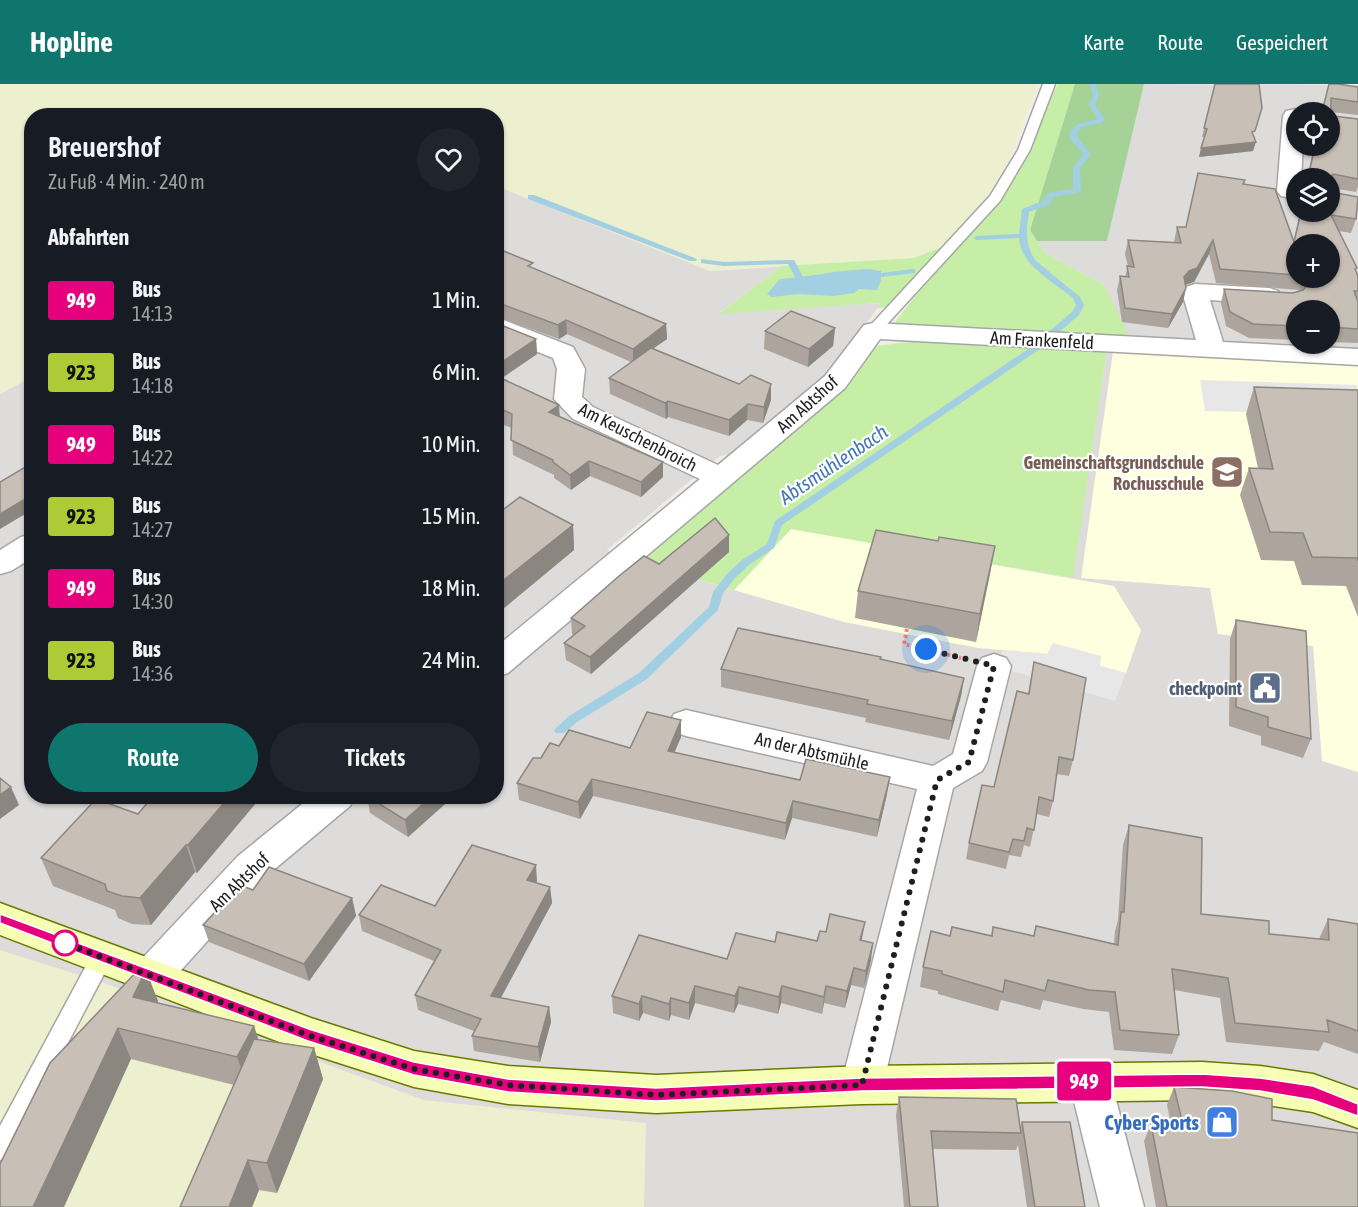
<!DOCTYPE html>
<html lang="de">
<meta charset="utf-8">
<style>
:root{--surface:#171b24;--page:#20242c;--text:#f1f3f6;--muted:#9ea1a6;--accent:#0f766e}
body{margin:0;font-family:"Asap Condensed",sans-serif;background:var(--page);color:var(--text);height:100vh;display:flex;flex-direction:column;font-size:22px;white-space:nowrap}
*{box-sizing:border-box;margin:0}
p{font-size:20px;color:var(--muted)}
.icon{flex:none;width:33px;height:33px;fill:none;stroke:currentColor;stroke-width:2;stroke-linecap:round;stroke-linejoin:round}
.map{position:relative;flex:1;overflow:hidden}
.panel{position:absolute;left:24px;top:24px;width:480px;height:696px;display:flex;flex-direction:column;background:var(--surface);border-radius:24px;box-shadow:0 2px 4px #0004}
.panel>*{flex:none}
.badge{padding:0 12px;border-radius:4px;font-size:21px;line-height:39px}
.tools{position:absolute;left:1286px;top:18px;display:grid;gap:12px}
.tools a{display:grid;place-items:center;width:54px;height:54px;border-radius:50%;background:var(--surface);box-shadow:0 2px 4px #0004;font-size:30px}
.you{position:absolute;width:30px;height:30px;margin:-15px;border:4px solid #fff;border-radius:50%;background:#1a73e8;box-shadow:0 0 0 9px #1a73e833}
.map>.badge{position:absolute;translate:-50% -50%;box-shadow:0 0 0 3px #fff}
h2{padding:0 24px;font-size:22px;line-height:54px}
.round{display:grid;place-items:center;flex:none;width:63px;height:63px;border-radius:32px;background:var(--page)}
.headline{display:flex;align-items:center;justify-content:space-between;height:102px;padding:0 24px}
h1{font-size:28px;font-weight:600;line-height:45px}
.button{display:flex;gap:12px;margin-top:auto;padding:12px 24px}
.button a{flex:1;height:69px;border-radius:36px;background:var(--accent);color:#fff;font-size:24px;font-weight:600;line-height:69px;text-align:center}
.button a+a{background:var(--page);color:var(--text)}
ul{padding:0;list-style:none}
li{display:flex;align-items:center;gap:18px;height:72px;padding:0 24px}
li div{flex:1}
li b{display:block;font-size:22px}
li em{font-style:normal}
li .badge{min-width:66px;font-weight:700;text-align:center}
header{display:flex;align-items:center;gap:36px;box-sizing:border-box;height:84px;padding:0 30px;background:var(--accent);color:#fff}
header strong{font-size:28px}
nav{display:flex;gap:33px;margin-inline-start:auto;font-size:21px}
.map>svg:first-child{display:block}
.residential{fill:#dddcdb;fill-rule:evenodd}
.education{fill:#fdffde}
.farmland{fill:#ecf0ce}
.grass{fill:#c6eea7}
.forest{fill:#a5d296}
.parking{fill:#e7e7e7}
.water{fill:#a2cfe1}
.lines{fill:none;stroke-linecap:round;stroke-linejoin:round}
.stream{fill:#a2cfe1;fill-rule:evenodd}
.service-casing{stroke:#a6a6a6;stroke-width:3}
.minor-casing{stroke:#a6a6a6;stroke-width:3}
.secondary-casing{stroke:#677b00;stroke-width:3}
.path{stroke:#ff7e66;stroke-width:4;stroke-dasharray:3 3;stroke-linecap:butt}
.service{fill:#fff;fill-rule:evenodd}
.minor{fill:#fff;fill-rule:evenodd}
.secondary{fill:#f6feb5;fill-rule:evenodd}
.wall{fill:#aca49d;fill-rule:evenodd}
.shaded-wall{fill:#8c8680}
.building{fill:#c8bfb7;stroke:#8c8680;stroke-width:1.5}
.line{fill:#e6007e;stroke:#fff;stroke-width:1.5}
.walk{stroke:#1f1f1f;stroke-width:6;stroke-dasharray:0 10.8}
.stop-dot{fill:#fff;stroke:#e6007e;stroke-width:3}
.labels{text-anchor:middle;dominant-baseline:central;stroke-width:4.5;stroke-linejoin:round;paint-order:stroke}
.street-label{font-size:18px;fill:#1f1f1f;stroke:#fff}
.education-label{font-size:18px;font-weight:bold;fill:#785e54;stroke:#fff;text-anchor:end}
.service-label{font-size:18px;font-weight:bold;fill:#4e5e75;stroke:#fff;text-anchor:end}
.water-label{font-size:20px;font-style:italic;fill:#4477b5;stroke:#fff}
.near-shop-label{font-size:21px;font-weight:bold;fill:#366cbe;stroke:#fff;text-anchor:end}
</style>
<header>
<strong>Hopline</strong>
<nav><a>Karte</a><a>Route</a><a>Gespeichert</a></nav>
</header>
<div class="map">
<svg width="1358" height="1123" viewBox="0 0 1358 1123">
<rect width="100%" height="100%" fill="#f0ede4"/>
<path class="residential" d="M1144 0 1358 1V1123H0V310L31 293 32 712H496L497 102 710 187 782 182 719 229 881 219 823 299 736 370 720 372 607 466 615 471 734 506 791 445 1072 494 1107 265 1106 206 1104 201 1045 169 1037 157 1107 156ZM1296 28H1329V62H1296ZM1296 94H1329V128H1296ZM1296 160H1329V194H1296ZM1296 226H1329V260H1296Z"/>
<g class="education">
<polygon points="1113,268 1358,281 1358,688 1322,677 1313,562 1218,550 1210,504 1081,494"/>
<polygon points="791,445 1114,502 1141,546 1126,589 1100,582 1053,560 1048,570 978,564 844,538 734,506"/>
</g>
<g class="farmland">
<polygon points="0,0 1038,0 1006,83 986,115 944,162 914,174 710,187 497,102 496,32 32,32 31,293 0,310"/>
<polygon points="0,866 104,899 424,1016 646,1039 644,1123 0,1123"/>
</g>
<g class="grass">
<polygon points="1058,0 1075,0 1030,146 1045,169 1104,201 1130,254 893,241 938,183 998,115"/>
<polygon points="944,162 891,222 878,224 880,219 718,230 782,182 914,174"/>
<polygon points="926,256 1107,265 1073,494 791,445 734,506 639,477 842,306 876,262"/>
</g>
<polygon class="forest" points="1075,0 1144,0 1107,157 1037,157 1030,146"/>
<g class="parking">
<polygon points="1200,296 1357,301 1358,330 1205,327"/>
<polygon points="1053,559 1101,572 1100,582 1126,589 1115,617 994,582 1003,566 1047,570"/>
</g>
<path class="water" d="M868 185 881 187V196L877 206 859 205 854 209 834 212 798 210 772 213 767 210 780 195C809 193 838 186 868 185Z"/>
<g class="lines">
<g class="stream">
<path d="M1090 0H1096L1099 11 1095 21 1105 35 1102 39 1081 43 1077 49C1079 61 1087 61 1091 71L1080 83 1081 107 1077 109 1054 113 1049 121 1029 128C1026 147 1025 162 1036 177L1080 213 1084 221 1079 231 1037 267 782 441 774 464 750 480 735 494 723 509 718 526 647 595 577 638 564 649H556L554 646 569 632 639 589 709 523 713 508 727 490 742 476 767 460 775 437 1031 263 1072 228 1076 221 1073 214C1054 198 1021 182 1019 154L977 156 973 154 977 152 1019 150 1022 125 1043 117 1048 109 1073 105V83L1083 71C1079 60 1073 64 1069 49L1077 40 1098 35 1089 21 1093 11Z"/>
<polygon points="528,111 534,111 697,175 696,177 690,177 528,115"/>
<polygon points="701,175 724,178 791,176 794,176 803,193 799,195 796,195 788,180 724,182 701,179"/>
<polygon points="912,185 915,185 915,189 882,193 878,191 882,189"/>
</g>
<defs>
<g id="service">
<polygon points="1043,0 1055,0 1030,66 1000,117 878,250 868,250 866,247 868,244 990,112 1018,66"/>
<polygon points="102,864 110,867 113,873 8,1073 0,1076 0,1042 94,867"/>
</g>
<g id="minor">
<polygon points="1296,25 1305,28 1296,28 1296,62 1303,62 1301,94 1296,94 1296,115 1281,112 1277,107 1283,32 1286,27"/>
<polygon points="1195,200 1269,204 1278,207 1282,212 1278,217 1269,220 1210,216 1223,258 1358,265 1358,281 880,255 845,304 508,589 496,593 496,563 700,395 573,335 554,315 557,285 553,274 496,251 496,233 573,263 585,285 582,313 593,323 718,381 825,292 864,241 873,239 1196,256 1182,208 1186,203"/>
<polygon points="32,450 32,474 11,487 0,490 0,466 21,453"/>
<polygon points="994,570 1006,574 1011,582 987,678 982,687 953,704 883,1001 877,1014 862,1020 847,1014 841,1001 917,705 686,652 674,648 669,639 674,630 686,626 933,682 953,670 977,582 982,574"/>
<polygon points="312,712 355,712 350,722 264,794 165,904 151,909 137,904 131,892 137,880 238,772"/>
<polygon points="1090,978 1105,984 1111,997 1144,1123 1100,1123 1069,997 1075,984"/>
</g>
<polygon id="secondary" points="0,819 311,934 414,967 508,982 656,991 862,982 1202,978 1260,982 1313,990 1358,1006 1358,1044 1313,1028 1260,1020 1202,1016 862,1020 656,1029 508,1020 414,1003 308,969 0,851"/>
</defs>
<use href="#service" class="service-casing"/>
<use href="#minor" class="minor-casing"/>
<use href="#secondary" class="secondary-casing"/>
<polyline class="path" points="907,545 904,560 961,574"/>
<use href="#service" class="service"/>
<use href="#minor" class="minor"/>
<use href="#secondary" class="secondary"/>
</g>
<g class="wall">
<polygon points="1215,0 1254,53 1253,67 1199,73 1205,53 1202,53"/>
<path d="M1329 0 1358 3V31L1331 28V30L1333 32 1358 35V103L1356 108 1331 104V108L1356 135 1351 149 1339 147 1358 192V259L1329 258V226H1296V256L1249 254 1226 242 1221 219 1224 205 1293 209 1299 207 1298 206 1216 199 1209 170 1194 198 1185 201 1186 204 1183 218 1168 244 1122 238 1117 206 1120 192 1125 193 1128 182 1125 170 1128 156 1174 158 1177 143H1185L1245 96 1244 101 1294 156 1300 128H1329V94H1307L1314 62H1329V28H1321ZM1296 160 1329 194H1296Z"/>
<polygon points="496,164 533,184 666,240 667,255 653,264 739,300 771,300 771,316 763,339 747,336 729,352 668,333 666,335 610,310 609,294 631,278 567,250 559,255 496,232"/>
<polygon points="496,239 536,255 537,270 502,294 559,321 559,332 663,393 641,413 590,392 571,406 554,394 554,391 513,371 512,344 496,338"/>
<polygon points="835,244 833,262 808,283 764,265 765,247"/>
<polygon points="1254,303 1358,306 1358,533 1346,502 1302,501 1294,477 1261,476 1240,411 1249,384 1258,384 1246,330"/>
<polygon points="496,431 573,441 574,466 503,525 496,521"/>
<polygon points="995,462 976,558 855,534 858,507"/>
<polygon points="729,468 591,590 566,576 564,559 574,552 572,550 571,534 659,480"/>
<polygon points="1236,536 1311,655 1303,674 1261,661 1261,652 1229,642 1230,555"/>
<polygon points="881,576 964,594 961,612 949,656 865,638 866,634 721,603 721,585"/>
<polygon points="1034,578 1073,676 1069,692 1056,690 1053,717 1049,733 1037,730 1030,763 1024,761 1021,773 1009,771 1006,785 966,775 969,759 994,703 1028,610"/>
<polygon points="681,653 674,668 800,696 887,710 877,753 792,734 785,756 593,712 580,735 519,716 517,699 541,674 559,662 630,664"/>
<polygon points="153,712 254,712 256,719 197,789 195,788 151,841 132,840 118,834 115,826 53,802 41,774 138,730"/>
<polygon points="367,712 454,712 408,753 370,729"/>
<polygon points="1129,741 1201,830 1269,850 1319,855 1328,835 1358,840 1358,970 1324,958 1319,967 1226,958 1220,914 1174,906 1179,951 1172,970 1114,966 1109,928 1083,925 1043,916 1040,926 1001,916 998,927 938,910 938,907 920,903 923,883 950,852 991,852 993,843 1034,852 1036,842 1114,860 1115,847 1118,836 1123,761"/>
<polygon points="537,797 536,799 550,803 552,819 501,914 549,923 551,938 540,978 474,967 472,952 474,947 418,926 415,911 434,877 362,847 359,831 435,822"/>
<polygon points="253,806 352,814 356,832 309,897 209,858 203,841"/>
<polygon points="826,848 862,857 871,876 864,904 851,901 845,924 824,919 822,930 781,919 778,930 738,920 734,929 695,919 689,936 671,931 669,937 643,929 639,937 613,929 612,912 727,875 775,858 817,857"/>
<polygon points="141,883 158,917 157,919 254,942 258,955 314,964 323,995 277,1109 259,1106 252,1123 234,1001 131,975 0,1123"/>
<polygon points="1174,1003 1272,1036 1358,1123 1156,1123 1144,1057 1151,1040 1171,1041 1167,1021"/>
<polygon points="899,1013 1020,1044 1022,1038 1085,1123 1027,1123 1018,1061 1016,1066 932,1065 938,1123 904,1123 896,1031"/>
</g>
<g class="shaded-wall">
<polygon points="1256,58 1253,67 1199,73 1201,64"/>
<polygon points="1213,156 1209,170 1194,198 1185,201 1184,193"/>
<polygon points="1186,204 1183,218 1168,244 1172,230"/>
<polygon points="566,236 567,250 559,255 558,241"/>
<polygon points="666,240 667,255 633,279 633,265"/>
<polygon points="835,244 833,262 808,283 809,265"/>
<polygon points="536,255 537,270 496,298 496,282"/>
<polygon points="771,300 771,316 763,339 764,323"/>
<polygon points="668,317 668,333 666,335 665,319"/>
<polygon points="748,320 747,336 729,352 729,336"/>
<polygon points="559,321 560,336 549,328"/>
<polygon points="589,377 590,392 571,406 570,391"/>
<polygon points="663,378 663,393 641,413 641,398"/>
<polygon points="32,411 32,426 0,445 0,430"/>
<polygon points="573,441 574,466 503,525 500,499"/>
<polygon points="729,451 729,468 591,590 590,573"/>
<polygon points="995,462 990,490 976,558 980,530"/>
<polygon points="964,594 961,612 949,656 952,637"/>
<polygon points="681,636 681,653 668,684 668,667"/>
<polygon points="890,693 887,710 877,753 879,736"/>
<polygon points="592,695 593,712 580,735 578,718"/>
<polygon points="11,703 19,721 0,735 0,711"/>
<polygon points="230,712 254,712 256,719 197,789 188,761"/>
<polygon points="432,712 454,712 408,753 405,736"/>
<polygon points="793,717 792,734 785,756 786,739"/>
<polygon points="186,761 195,788 151,841 140,814"/>
<polygon points="536,781 537,797 529,812 527,796"/>
<polygon points="550,803 552,819 493,928 491,912"/>
<polygon points="352,814 356,832 309,897 304,880"/>
<polygon points="865,838 862,855 857,874 860,856"/>
<polygon points="873,859 871,876 864,904 866,887"/>
<polygon points="854,884 851,901 845,924 847,907"/>
<polygon points="146,886 158,917 146,944 133,913"/>
<polygon points="695,902 695,919 689,936 689,919"/>
<polygon points="782,902 781,919 778,930 779,913"/>
<polygon points="826,902 824,919 822,930 824,913"/>
<polygon points="739,903 738,920 734,929 735,912"/>
<polygon points="642,912 643,929 639,937 639,920"/>
<polygon points="671,914 671,931 669,937 669,920"/>
<polygon points="549,923 551,938 540,978 538,963"/>
<polygon points="254,942 264,973 248,1004 237,973"/>
<polygon points="118,944 131,975 64,1123 33,1123"/>
<polygon points="314,964 323,995 277,1109 267,1079"/>
<polygon points="248,1076 259,1106 252,1123 229,1123"/>
</g>
<g class="building">
<polygon points="1215,0 1259,0 1262,24 1255,47 1252,48 1256,58 1201,64 1207,45 1204,44"/>
<polygon points="1329,0 1338,0 1358,3 1358,18 1331,14 1331,30 1333,32 1358,35 1358,95 1333,90 1331,93 1331,108 1358,113 1356,135 1331,131 1357,184 1355,185 1358,192 1358,207 1354,207 1358,218 1358,245 1329,243 1329,226 1296,226 1296,242 1253,240 1230,228 1224,205 1293,209 1303,206 1309,199 1304,194 1329,194 1329,160 1296,160 1296,191 1220,185 1213,156 1197,184 1189,187 1184,193 1186,204 1172,230 1125,224 1120,192 1129,193 1127,182 1134,183 1128,156 1181,159 1177,143 1186,143 1198,89 1245,96 1243,100 1275,105 1294,158 1301,128 1329,128 1329,94 1308,94 1315,62 1329,62 1329,28 1322,28"/>
<polygon points="496,164 533,179 528,182 666,240 633,265 566,236 558,241 496,218"/>
<polygon points="791,227 835,244 809,265 765,247"/>
<polygon points="496,239 536,255 496,282"/>
<polygon points="651,264 739,300 751,291 771,300 764,323 748,320 729,336 668,317 665,319 609,294"/>
<polygon points="496,292 559,321 549,328 663,378 641,398 589,377 570,391 553,378 553,376 511,356 512,330 496,323"/>
<polygon points="1254,303 1358,306 1358,477 1357,474 1312,473 1303,449 1270,448 1249,384 1273,385"/>
<polygon points="32,379 32,411 0,430 0,398"/>
<polygon points="520,413 573,441 500,499 496,497 496,431"/>
<polygon points="715,434 729,451 590,573 564,559 585,542 571,534 619,492 644,472 659,480"/>
<polygon points="876,446 938,457 939,453 995,462 980,530 858,507"/>
<polygon points="1236,536 1306,547 1311,655 1268,643 1268,633 1236,623"/>
<polygon points="738,544 881,573 880,575 964,594 952,637 867,620 868,616 721,585"/>
<polygon points="1034,578 1086,594 1073,676 1059,673 1053,717 1039,713 1034,746 1027,744 1024,757 1013,755 1009,768 969,759 982,701 994,703 1017,607 1029,610"/>
<polygon points="647,628 681,636 668,667 800,696 806,675 890,693 879,736 793,717 786,739 592,695 578,718 517,699 533,674 541,674 550,659 559,662 569,646 630,664"/>
<polygon points="0,694 11,703 0,711"/>
<polygon points="153,712 230,712 188,761 186,761 140,814 122,812 107,807 105,800 41,774 96,715 138,730"/>
<polygon points="367,712 432,712 405,736"/>
<polygon points="1129,741 1202,754 1201,830 1269,837 1269,850 1329,856 1328,835 1358,840 1358,947 1327,936 1329,948 1235,939 1228,894 1172,885 1179,951 1120,946 1115,908 1089,906 1048,896 1045,907 1005,896 1003,908 942,890 942,887 923,883 931,847 950,852 952,843 992,852 993,843 1034,852 1036,842 1118,861 1121,828 1124,828"/>
<polygon points="472,761 536,781 527,796 550,803 491,912 549,923 538,963 472,952 481,935 415,911 441,866 359,831 381,801 435,822"/>
<polygon points="269,783 352,814 304,880 203,841 240,801 253,806"/>
<polygon points="830,830 865,838 860,856 873,859 866,887 854,884 847,907 826,902 824,913 782,902 779,913 739,903 735,912 695,902 689,919 671,914 669,920 642,912 639,920 612,912 639,851 727,875 736,849 775,858 777,848 817,857 820,847 826,848"/>
<polygon points="141,883 146,886 133,913 254,942 237,973 118,944 33,1123 0,1123 0,1080 50,979"/>
<polygon points="254,955 314,964 267,1079 248,1076 229,1123 180,1123"/>
<polygon points="1174,1003 1232,1007 1272,1015 1272,1036 1358,1049 1358,1123 1167,1123 1151,1040 1183,1041"/>
<polygon points="899,1013 1016,1015 1021,1049 931,1047 938,1123 910,1123"/>
<polygon points="1022,1038 1070,1038 1085,1123 1035,1123"/>
</g>
<polygon class="line" points="0,830 309,945 414,978 508,995 656,1004 862,994 1202,990 1260,994 1313,1002 1358,1020 1358,1032 1313,1016 1260,1007 1202,1003 862,1007 656,1017 508,1008 414,991 308,957 0,839"/>
<g class="lines">
<polyline class="walk" points="65,859 62,858 308,951 414,985 437,989 508,1001 656,1011 862,1001 937,696 969,678 994,582 926,565"/>
</g>
<defs>
<symbol id="school-square" viewBox="-11 -11 22 22"><rect x="-9" y="-9" width="18" height="18" rx="4" fill="#8d6e63" stroke="#fff"/><path d="M0-5L7-2L0 1L-7-2ZM-4 1L0 2.5L4 1V4Q0 6-4 4Z" fill="#fff"/></symbol>
<symbol id="civic-square" viewBox="-11 -11 22 22"><rect x="-9" y="-9" width="18" height="18" rx="4" fill="#5c6f8a" stroke="#fff"/><path d="M-.6-6.5H3V-4.5H.6V-3L4-1V1h2V6H-6V1h2V-1L-.6-3ZM-1.2 2.5V6h2.4V2.5Z" fill="#fff"/></symbol>
<symbol id="shop-square" viewBox="-11 -11 22 22"><rect x="-9" y="-9" width="18" height="18" rx="4" fill="#3f7fe0" stroke="#fff"/><path d="M-5-2.5h2.3a2.7 3.5 0 0 1 5.4 0H5L5.5 6h-11ZM-1.5-2.5h3a1.5 2.3 0 0 0-3 0Z" fill="#fff"/></symbol>
</defs>
<g fill-rule="evenodd">
<use href="#school-square" x="1208" y="369" width="38" height="38"/>
<use href="#civic-square" x="1246" y="585" width="38" height="38"/>
<use href="#shop-square" x="1203" y="1019" width="38" height="38"/>
</g>
<circle class="stop-dot" cx="65" cy="859" r="12"/>
<g class="labels">
<g class="street-label">
<text transform="translate(1042 256) rotate(3)">Am Frankenfeld</text>
<text transform="translate(807 320) rotate(-42)">Am Abtshof</text>
<text transform="translate(638 353) rotate(27)">Am Keuschenbroich</text>
<text transform="translate(812 667) rotate(13)">An der Abtsmühle</text>
<text transform="translate(239 798) rotate(-44)">Am Abtshof</text>
</g>
<g class="education-label">
<text x="1204" y="378">Gemeinschaftsgrundschule<tspan x="1204" dy="21">Rochusschule</tspan></text>
</g>
<g class="service-label">
<text x="1242" y="604">checkpoint</text>
</g>
<g class="water-label">
<text transform="translate(833 380) rotate(-34)">Abtsmühlenbach</text>
</g>
<g class="near-shop-label">
<text x="1199" y="1038">Cyber Sports</text>
</g>
</g>
</svg>
<div class="tools">
<a><svg class="icon" aria-label="locate" viewBox="0 0 24 24"><circle cx="12" cy="12" r="6"/><path d="M12 2v4M12 18v4M2 12h4M18 12h4"/></svg></a>
<a><svg class="icon" aria-label="layers" viewBox="0 0 24 24"><path d="M12 4l9 5-9 5-9-5zM3 14l9 5 9-5"/></svg></a>
<a>+</a>
<a>−</a>
</div>
<div class="you" style="left:926px;top:565px"></div>
<b class="badge" style="left:1084px;top:997px;background:#e6007e;color:#fff">949</b>
<section class="panel">
<div class="headline"><div><h1>Breuershof</h1><p>Zu Fuß · 4 Min. · 240 m</p></div><a class="round"><svg class="icon" aria-label="heart" viewBox="0 0 24 24"><path d="M12 20l-8-8c-3-5 5-10 8-4 3-6 11-1 8 4z"/></svg></a></div>
<h2>Abfahrten</h2>
<ul>
<li><span class="badge" style="background:#e6007e;color:#fff">949</span><div><b>Bus</b><p>14:13</p></div><em>1 Min.</em></li>
<li><span class="badge" style="background:#aecb37;color:#111">923</span><div><b>Bus</b><p>14:18</p></div><em>6 Min.</em></li>
<li><span class="badge" style="background:#e6007e;color:#fff">949</span><div><b>Bus</b><p>14:22</p></div><em>10 Min.</em></li>
<li><span class="badge" style="background:#aecb37;color:#111">923</span><div><b>Bus</b><p>14:27</p></div><em>15 Min.</em></li>
<li><span class="badge" style="background:#e6007e;color:#fff">949</span><div><b>Bus</b><p>14:30</p></div><em>18 Min.</em></li>
<li><span class="badge" style="background:#aecb37;color:#111">923</span><div><b>Bus</b><p>14:36</p></div><em>24 Min.</em></li>
</ul>
<div class="button"><a>Route</a><a>Tickets</a></div>
</section>
</div>
